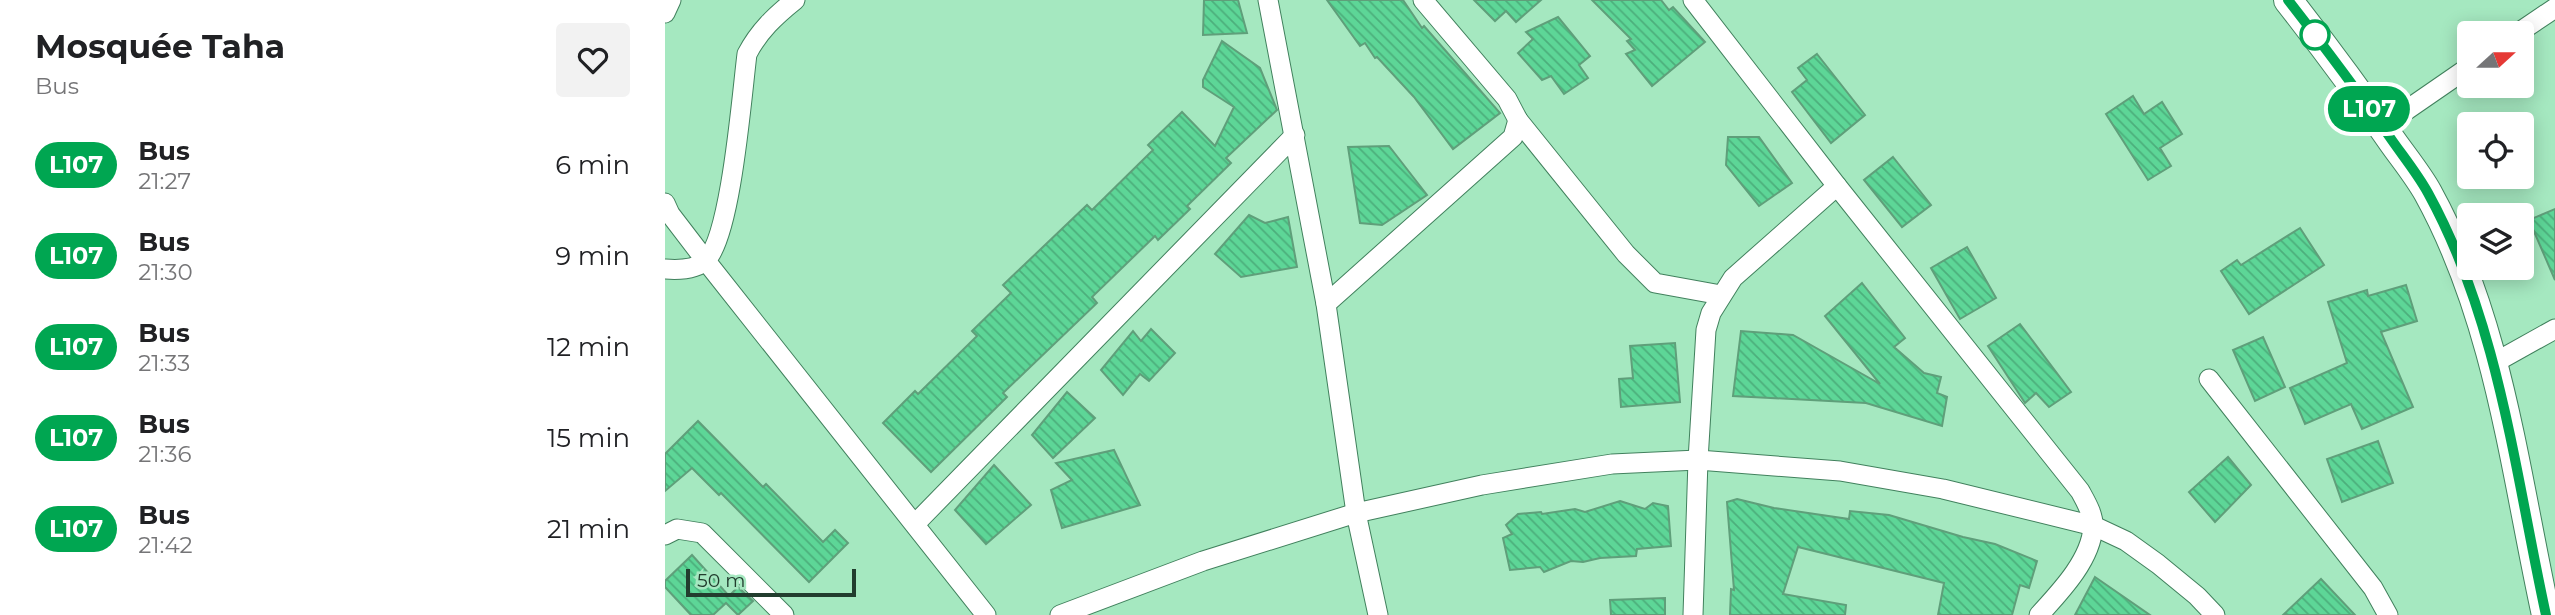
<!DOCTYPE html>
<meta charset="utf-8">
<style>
:root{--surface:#fff;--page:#f2f2f2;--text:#202124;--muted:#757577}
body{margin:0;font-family:Montserrat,sans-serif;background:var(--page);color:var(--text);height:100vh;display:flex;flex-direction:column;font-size:26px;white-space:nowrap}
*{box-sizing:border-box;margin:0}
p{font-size:23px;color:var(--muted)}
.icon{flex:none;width:38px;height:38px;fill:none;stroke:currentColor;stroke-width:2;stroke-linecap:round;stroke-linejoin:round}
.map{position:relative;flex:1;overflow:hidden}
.details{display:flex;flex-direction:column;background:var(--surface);width:665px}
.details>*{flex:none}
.badge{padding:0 14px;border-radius:23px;font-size:24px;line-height:46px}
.needle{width:46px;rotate:69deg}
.buttons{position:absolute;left:1792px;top:21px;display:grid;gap:14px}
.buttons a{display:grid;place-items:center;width:77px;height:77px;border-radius:7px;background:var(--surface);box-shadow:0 4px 18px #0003;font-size:35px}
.scale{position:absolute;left:21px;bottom:18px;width:170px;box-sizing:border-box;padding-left:7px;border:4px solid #223d2e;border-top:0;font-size:19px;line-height:24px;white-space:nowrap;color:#223d2e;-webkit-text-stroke:5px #a5e8c0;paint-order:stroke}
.map>.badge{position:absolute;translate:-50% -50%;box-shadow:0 0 0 4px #fff}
.round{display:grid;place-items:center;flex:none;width:74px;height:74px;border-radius:7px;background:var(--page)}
.headline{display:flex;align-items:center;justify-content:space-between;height:119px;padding:0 35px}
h1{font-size:33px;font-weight:700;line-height:52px}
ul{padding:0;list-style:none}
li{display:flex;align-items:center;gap:21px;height:91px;padding:0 35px}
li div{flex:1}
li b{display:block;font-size:26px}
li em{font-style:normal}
li .badge{min-width:77px;font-weight:700;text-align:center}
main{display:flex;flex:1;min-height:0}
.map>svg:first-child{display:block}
.building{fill:url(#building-back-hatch);stroke:#5f9f7a;stroke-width:2}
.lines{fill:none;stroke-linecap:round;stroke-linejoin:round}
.minor-casing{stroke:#41815d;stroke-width:21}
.secondary-casing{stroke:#41815d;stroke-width:30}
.minor{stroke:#fff;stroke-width:19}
.secondary{stroke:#fff;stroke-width:28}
.line-casing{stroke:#fff;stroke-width:16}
.line{stroke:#00a651;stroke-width:10}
.stop-dot{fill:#fff;stroke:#00a651;stroke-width:3.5}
</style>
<main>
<section class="details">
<div class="headline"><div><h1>Mosquée Taha</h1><p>Bus</p></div><a class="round"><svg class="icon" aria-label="heart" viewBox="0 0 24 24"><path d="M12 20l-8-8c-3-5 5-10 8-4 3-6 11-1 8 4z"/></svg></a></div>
<ul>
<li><span class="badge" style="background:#00a651;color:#fff">L107</span><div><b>Bus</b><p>21:27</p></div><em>6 min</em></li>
<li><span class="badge" style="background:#00a651;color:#fff">L107</span><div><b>Bus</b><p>21:30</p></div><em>9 min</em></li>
<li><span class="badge" style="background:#00a651;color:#fff">L107</span><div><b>Bus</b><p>21:33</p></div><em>12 min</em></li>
<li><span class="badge" style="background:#00a651;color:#fff">L107</span><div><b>Bus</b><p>21:36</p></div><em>15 min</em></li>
<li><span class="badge" style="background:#00a651;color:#fff">L107</span><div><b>Bus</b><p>21:42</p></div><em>21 min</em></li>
</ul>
</section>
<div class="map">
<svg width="1890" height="615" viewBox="0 0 1890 615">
<defs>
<pattern id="building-back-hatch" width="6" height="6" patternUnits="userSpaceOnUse" patternTransform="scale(1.75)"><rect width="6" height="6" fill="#5dd697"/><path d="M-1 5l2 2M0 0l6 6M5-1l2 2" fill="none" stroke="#4caf7c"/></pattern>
</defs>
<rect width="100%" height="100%" fill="#a5e8c0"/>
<g class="building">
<polygon points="539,0 573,0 582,33 538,35"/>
<polygon points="662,0 738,0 757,28 759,26 835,113 788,149 749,97 712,57 710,58 700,43 695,46"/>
<polygon points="809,0 876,0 851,22 841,11 830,21"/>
<polygon points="927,0 996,0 1004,10 1008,7 1040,42 987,86 961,54 970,50 962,41 966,39"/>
<polygon points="893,17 925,56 914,65 923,78 899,94 886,76 877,80 853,53 868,39 861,32"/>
<polygon points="557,41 595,68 612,110 561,158 566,163 522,206 525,209 493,240 490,236 427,297 432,303 338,393 342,397 266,472 218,423 250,391 253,394 312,336 307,331 346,293 338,285 422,205 427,210 488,150 483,145 517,112 550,146 569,107 538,87 538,80"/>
<polygon points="1152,54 1200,115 1166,143 1127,92 1142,80 1133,68"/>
<polygon points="1468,96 1479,114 1497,102 1517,134 1495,148 1506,166 1483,180 1441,114"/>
<polygon points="1063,137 1094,137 1127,183 1094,206 1061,165"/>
<polygon points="724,146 762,195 717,225 695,223 683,147"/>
<polygon points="1228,157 1266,205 1237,227 1199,180"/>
<polygon points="1890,209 1890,280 1864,220"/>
<polygon points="584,215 600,223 623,217 632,267 576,277 550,254"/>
<polygon points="1635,228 1659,265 1584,314 1556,271 1572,260 1576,265"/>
<polygon points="1302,247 1331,298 1295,319 1266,268"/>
<polygon points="1197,283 1240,338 1229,347 1259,373 1276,377 1272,393 1282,397 1277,426 1201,403 1068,396 1076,331 1128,335 1215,384 1160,316"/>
<polygon points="1741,285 1752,321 1716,332 1748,407 1697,429 1686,404 1640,424 1625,388 1682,363 1663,302 1702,290 1703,296"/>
<polygon points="1355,324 1406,392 1384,407 1371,393 1360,403 1323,346"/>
<polygon points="486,329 510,353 484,381 475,374 458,395 436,370 468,331 476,341"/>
<polygon points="1598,337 1620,387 1590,401 1568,350"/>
<polygon points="1010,343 1015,402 956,407 954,379 968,378 965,346"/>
<polygon points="402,392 430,418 388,458 367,435"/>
<polygon points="33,421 98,487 101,484 158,542 170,530 183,543 144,582 56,493 54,495 27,468 0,491 0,454"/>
<polygon points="1713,441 1728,483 1677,502 1662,459"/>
<polygon points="449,450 475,505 397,528 386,490 407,480 391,463"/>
<polygon points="1563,457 1586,485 1550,522 1524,492"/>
<polygon points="329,465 366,505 321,544 290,510"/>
<polygon points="1072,499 1109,508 1184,519 1185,511 1224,515 1298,537 1330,544 1372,561 1364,588 1355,585 1347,615 1273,615 1279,583 1133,547 1118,594 1181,605 1180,615 1065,615 1066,589 1069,590 1062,502"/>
<polygon points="955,501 980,509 988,503 1003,506 1006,546 972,549 971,556 935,558 918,562 906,561 879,572 875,567 845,570 838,538 847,534 841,525 853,514 876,512 877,514 910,509 920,512"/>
<polygon points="27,555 64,596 73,587 88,601 73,615 61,603 48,615 26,615 0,587 0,581"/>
<polygon points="1430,577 1485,615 1410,615"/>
<polygon points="1656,579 1690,615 1618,615"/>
<polygon points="1000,598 1000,615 946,615 945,600"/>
</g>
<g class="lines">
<defs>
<g id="minor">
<polyline points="603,0 661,304 691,513 713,615"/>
<polyline points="758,0 842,99 853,120 961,254 990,283 1056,295"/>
<path d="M1028 0 1172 186 1415 491C1421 502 1429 515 1428 527 1426 560 1395 592 1374 615"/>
<polyline points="0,13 6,0"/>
<polyline points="1853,33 1890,8"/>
<polyline points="1717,127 1804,67"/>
<polyline points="0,203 5,214 41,261 321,615"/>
<path d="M0 269C13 270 31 270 41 260 66 237 77 93 82 54 94 31 110 16 130 0"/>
<polyline points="661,304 848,137 853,120"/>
<polyline points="1829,363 1890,329"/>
<polyline points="1544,379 1708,588 1723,615"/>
<polyline points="250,524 630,135"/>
<polyline points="0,535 12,529 37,533 119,615"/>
<polyline points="395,615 538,561 691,513 817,485 947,464 1033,460 1175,471 1278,489 1429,526 1461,541 1493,564 1532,596 1550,615"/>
<polyline points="1028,615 1033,460 1041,330 1046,313 1068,278 1172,186"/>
</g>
<path id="secondary" d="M1623 0C1659 46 1694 93 1727 141 1739 158 1753 175 1763 193 1834 322 1850 473 1881 615"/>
</defs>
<use href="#minor" class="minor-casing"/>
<use href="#secondary" class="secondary-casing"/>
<use href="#minor" class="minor"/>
<use href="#secondary" class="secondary"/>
</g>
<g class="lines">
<defs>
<path id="line" d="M1623 0C1658 45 1692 90 1724 136 1737 155 1752 173 1763 193 1834 322 1850 473 1881 615"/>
</defs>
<use href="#line" class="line-casing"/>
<use href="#line" class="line"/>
</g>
<circle class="stop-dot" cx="1650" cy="35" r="14"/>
</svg>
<div class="buttons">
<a><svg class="needle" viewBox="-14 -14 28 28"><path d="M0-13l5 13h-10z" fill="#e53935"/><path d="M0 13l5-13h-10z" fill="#757577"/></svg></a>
<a><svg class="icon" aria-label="locate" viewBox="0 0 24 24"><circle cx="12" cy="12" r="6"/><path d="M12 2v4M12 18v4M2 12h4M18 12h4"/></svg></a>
<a><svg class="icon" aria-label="layers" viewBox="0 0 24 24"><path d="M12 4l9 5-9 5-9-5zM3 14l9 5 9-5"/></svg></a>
</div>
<div class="scale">50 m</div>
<b class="badge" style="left:1704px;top:109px;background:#00a651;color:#fff">L107</b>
</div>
</main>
